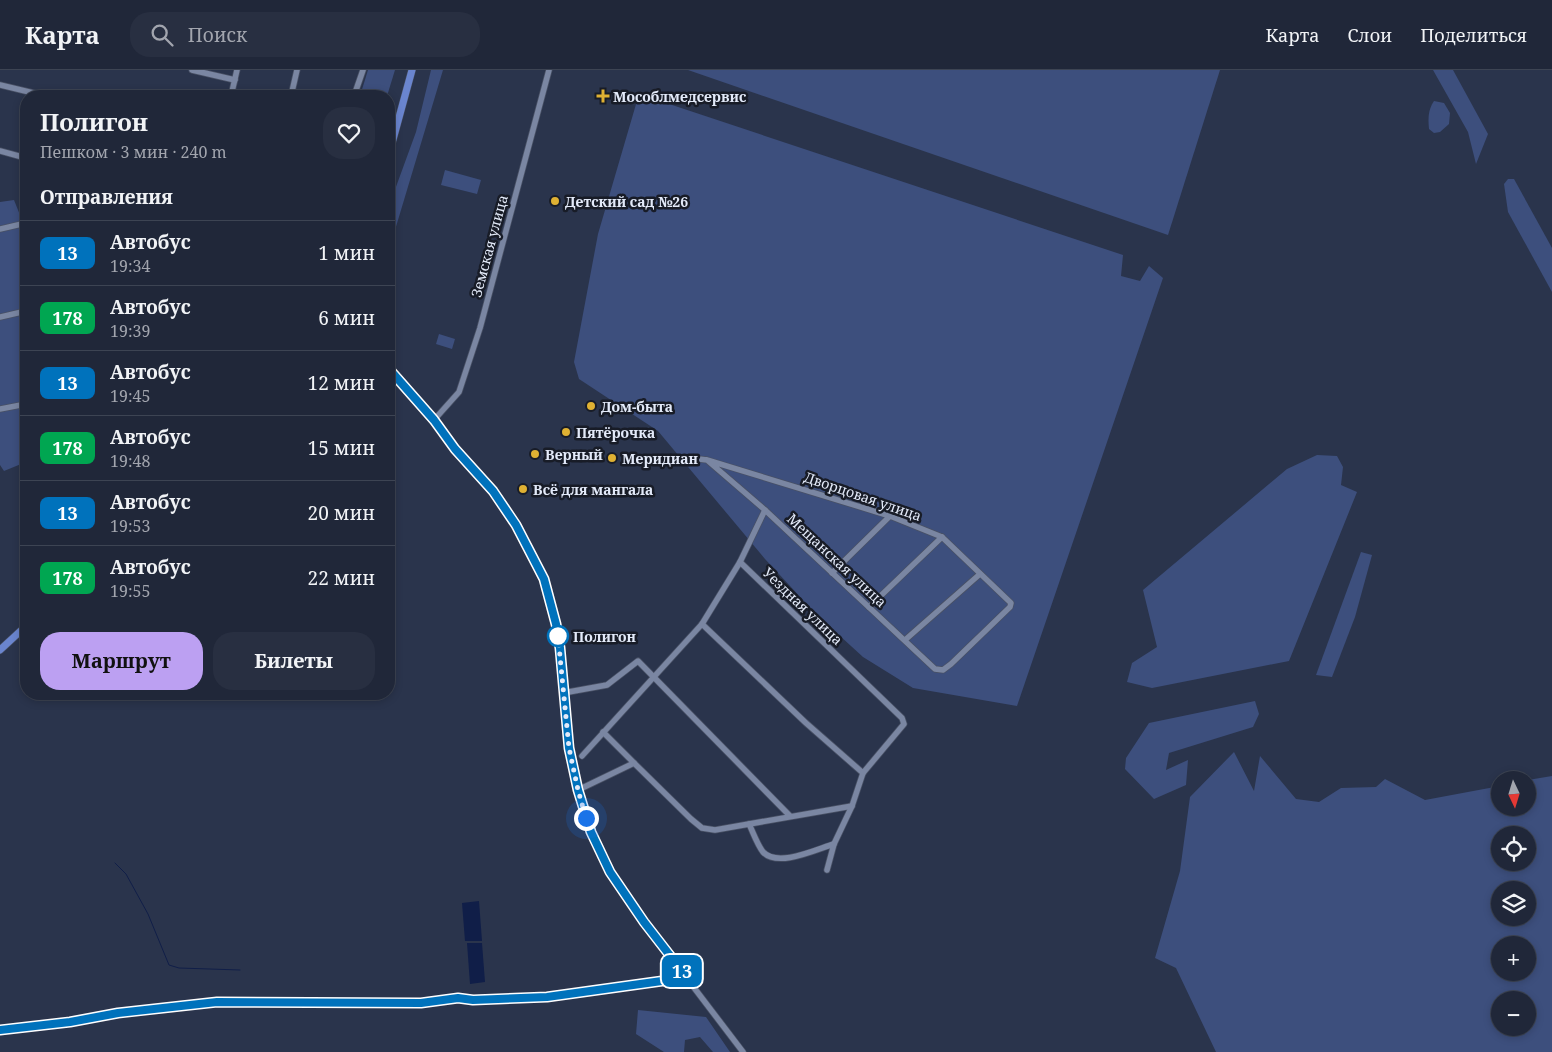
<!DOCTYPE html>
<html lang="ru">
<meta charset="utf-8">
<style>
:root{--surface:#202739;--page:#282f41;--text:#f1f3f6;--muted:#a2a5ae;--line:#3d4453;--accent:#bca0f2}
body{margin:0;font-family:"Noto Serif",serif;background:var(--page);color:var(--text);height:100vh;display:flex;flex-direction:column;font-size:19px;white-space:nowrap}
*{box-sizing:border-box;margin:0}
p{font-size:16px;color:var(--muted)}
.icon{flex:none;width:28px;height:28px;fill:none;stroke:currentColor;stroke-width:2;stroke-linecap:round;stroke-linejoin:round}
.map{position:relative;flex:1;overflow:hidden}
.sheet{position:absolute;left:20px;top:20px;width:375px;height:610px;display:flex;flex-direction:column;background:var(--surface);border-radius:20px;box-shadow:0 2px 8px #0003,0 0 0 1px var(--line)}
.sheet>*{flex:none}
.badge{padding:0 10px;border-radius:8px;font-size:18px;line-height:32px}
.needle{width:32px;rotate:176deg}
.fabs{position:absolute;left:1491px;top:701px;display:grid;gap:10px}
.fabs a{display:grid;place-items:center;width:45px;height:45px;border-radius:50%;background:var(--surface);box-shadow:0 2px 8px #0003,0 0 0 1px var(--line);font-size:25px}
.you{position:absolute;width:25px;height:25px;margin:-12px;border:4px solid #fff;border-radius:50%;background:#1a73e8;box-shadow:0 0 0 8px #1a73e833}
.map>.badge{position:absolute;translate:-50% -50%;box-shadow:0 0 0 2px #fff}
h2{padding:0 20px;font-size:19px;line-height:45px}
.round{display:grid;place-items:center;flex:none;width:52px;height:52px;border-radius:20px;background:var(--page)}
.overview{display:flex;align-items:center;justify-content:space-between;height:85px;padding:0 20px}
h1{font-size:24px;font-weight:700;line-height:38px}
.primary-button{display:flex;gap:10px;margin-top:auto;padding:10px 20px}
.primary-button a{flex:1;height:58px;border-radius:20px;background:var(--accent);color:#111;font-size:20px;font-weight:700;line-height:58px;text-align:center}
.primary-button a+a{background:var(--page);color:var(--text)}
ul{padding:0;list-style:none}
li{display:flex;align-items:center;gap:15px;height:65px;padding:0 20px;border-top:1px solid var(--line)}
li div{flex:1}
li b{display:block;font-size:19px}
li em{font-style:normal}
li .badge{min-width:55px;font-weight:700;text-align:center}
header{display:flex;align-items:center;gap:30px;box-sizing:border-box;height:70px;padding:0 25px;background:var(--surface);border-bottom:1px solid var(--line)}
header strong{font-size:24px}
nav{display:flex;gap:28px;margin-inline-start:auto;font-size:18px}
.search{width:350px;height:45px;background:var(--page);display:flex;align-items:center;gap:12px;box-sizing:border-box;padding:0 18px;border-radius:20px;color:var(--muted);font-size:19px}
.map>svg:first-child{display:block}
.green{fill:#3d4f7d;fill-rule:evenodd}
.water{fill:#101e48}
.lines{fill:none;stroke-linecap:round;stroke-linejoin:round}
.stream{stroke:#101e48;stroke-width:1}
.minor-casing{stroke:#495165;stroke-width:7}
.major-casing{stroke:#495165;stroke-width:8}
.minor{stroke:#7a86a2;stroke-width:5.5}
.major{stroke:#6a85cf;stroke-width:7}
.line-casing{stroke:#fff;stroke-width:11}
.line{stroke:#0072bc;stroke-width:8}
.walk{stroke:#e3eaf9;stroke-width:5;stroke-dasharray:0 9}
.poi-dot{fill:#dfb133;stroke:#181c27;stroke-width:2}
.stop-dot{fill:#fff;stroke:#0072bc;stroke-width:2.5}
.labels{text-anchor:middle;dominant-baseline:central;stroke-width:5;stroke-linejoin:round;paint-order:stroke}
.poi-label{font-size:14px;font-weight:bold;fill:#e3eaf9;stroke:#181c27;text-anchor:start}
.street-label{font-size:14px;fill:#e3eaf9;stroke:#181c27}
.stop-label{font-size:14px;font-weight:bold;fill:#e3eaf9;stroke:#181c27;text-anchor:start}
</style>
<header>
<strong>Карта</strong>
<div class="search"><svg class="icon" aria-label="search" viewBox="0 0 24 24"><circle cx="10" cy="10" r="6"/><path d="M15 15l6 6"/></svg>Поиск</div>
<nav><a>Карта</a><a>Слои</a><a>Поделиться</a></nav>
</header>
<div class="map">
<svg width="1552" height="982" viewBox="0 0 1552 982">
<rect width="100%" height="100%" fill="#2a344c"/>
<g class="green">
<polygon points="368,0 395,0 387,26 360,26"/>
<polygon points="431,0 443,0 389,180 389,136 416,62"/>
<polygon points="688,0 1220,0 1168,165"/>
<polygon points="1433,0 1453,0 1488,64 1476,94 1468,62"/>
<polygon points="639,24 1123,185 1121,206 1140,211 1149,196 1163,208 1017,636 913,618 863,587 816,544 765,489 658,361 579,309 574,292 598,164"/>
<path d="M1434 31 1444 33 1450 43 1449 54 1440 62 1434 63 1429 59C1428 48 1428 40 1434 31Z"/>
<polygon points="445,100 481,110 477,124 441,115"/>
<polygon points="1508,109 1514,109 1552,178 1552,222 1508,142 1504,114"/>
<polygon points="14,130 20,145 26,144 26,392 4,401 0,395 0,132"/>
<polygon points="439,264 455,269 452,279 436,274"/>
<polygon points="1317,385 1337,386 1343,397 1341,415 1357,422 1289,591 1152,618 1127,612 1132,593 1157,577 1143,520 1287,399"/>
<polygon points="1361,482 1372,485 1355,547 1332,607 1316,605"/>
<polygon points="1255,631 1259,644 1253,657 1169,683 1166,700 1188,690 1186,715 1154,729 1125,699 1126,688 1149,653"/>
<path d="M1234 682 1254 721 1260 686 1296 729 1319 732 1341 718 1376 717 1385 709 1425 730 1500 716V738H1528V710L1552 706V982H1216L1176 898 1155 888 1180 801 1190 727ZM1500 765H1528V792H1500ZM1500 820H1528V848H1500ZM1500 875H1528V902H1500ZM1500 930H1528V958H1500Z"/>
<polygon points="638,940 706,947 730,982 713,982 700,967 685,970 684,982 664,982 636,964"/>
</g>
<g class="water">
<polygon points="479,831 482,871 465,871 462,833"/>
<polygon points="467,873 482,873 485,912 470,914"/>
</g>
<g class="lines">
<polyline class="stream" points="115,793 126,804 148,844 169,895 179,898 240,900"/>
<defs>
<g id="minor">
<polyline points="192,0 235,10"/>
<polyline points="0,15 46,26"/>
<polyline points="231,26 237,0"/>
<polyline points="291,26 297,0"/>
<polyline points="354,26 363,0"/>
<polyline points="0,81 26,88"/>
<polyline points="0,159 26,153"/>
<polyline points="0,247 26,241"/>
<polyline points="389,299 434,350 455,379 493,421 516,455 544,509 556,554 560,578 569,678 578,720 591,762 609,802 644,852 743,982"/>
<polyline points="0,339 26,334"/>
<polyline points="434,350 459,322 480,258 549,0"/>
<polyline points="691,388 707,390 890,446 942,467 1011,533 1010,537 951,594 943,600 935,599 765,440 707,390"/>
<polyline points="740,492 765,440"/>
<polyline points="832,503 890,446"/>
<polyline points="869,537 942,467"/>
<polyline points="702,554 806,653 863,703"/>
<polyline points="905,570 980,504"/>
<polyline points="563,623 607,615 638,591 790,746"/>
<polyline points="603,662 634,693"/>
<polyline points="582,686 702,554 740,492 902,648 904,654 863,703 852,736 834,774 827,800"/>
<polyline points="578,720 634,693 691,749 702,758 715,760 852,736"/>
<path d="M749 754C753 762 757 774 763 782 778 798 817 779 834 774"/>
<polyline points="0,960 70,952 118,943 217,932 421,933 458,928 473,931 547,927 669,910 682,901"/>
</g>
<g id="major">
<polyline points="389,84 412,0"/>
<polyline points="0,580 26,556"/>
</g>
</defs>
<use href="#minor" class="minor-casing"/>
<use href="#major" class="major-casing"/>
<use href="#minor" class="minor"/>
<use href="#major" class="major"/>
</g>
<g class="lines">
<defs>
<polyline id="line" points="0,960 70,952 118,943 217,932 421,933 458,928 473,930 547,927 669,910 682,901 644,852 610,802 591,762 578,720 569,678 560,578 556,554 544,509 516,455 493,421 455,379 434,350 389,299"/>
</defs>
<use href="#line" class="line-casing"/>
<use href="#line" class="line"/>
<polyline class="walk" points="558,566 569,678 578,720 586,748"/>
</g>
<g class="poi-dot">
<path d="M600.5 18.5h5v5h5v5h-5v5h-5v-5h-5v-5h5z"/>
<circle cx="555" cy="131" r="5"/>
<circle cx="591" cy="336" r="5"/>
<circle cx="566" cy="362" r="5"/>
<circle cx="535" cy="384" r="5"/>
<circle cx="612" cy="388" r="5"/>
<circle cx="523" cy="419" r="5"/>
</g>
<circle class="stop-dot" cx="558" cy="566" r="10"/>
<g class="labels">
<g class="poi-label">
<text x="613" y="26">Мособлмедсервис</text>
<text x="565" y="131">Детский сад №26</text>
<text x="601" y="336">Дом-быта</text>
<text x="576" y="362">Пятёрочка</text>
<text x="545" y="384">Верный</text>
<text x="622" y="388">Меридиан</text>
<text x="533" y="419">Всё для мангала</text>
</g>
<g class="street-label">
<text transform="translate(489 176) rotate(-75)">Земская улица</text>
<text transform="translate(863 426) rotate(19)">Дворцовая улица</text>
<text transform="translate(837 490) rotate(43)">Мещанская улица</text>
<text transform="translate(803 536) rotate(44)">Уездная улица</text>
</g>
<g class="stop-label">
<text x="573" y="566">Полигон</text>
</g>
</g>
</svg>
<div class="fabs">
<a><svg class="needle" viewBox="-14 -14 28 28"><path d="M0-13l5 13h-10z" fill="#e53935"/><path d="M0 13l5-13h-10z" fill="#a2a5ae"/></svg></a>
<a><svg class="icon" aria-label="locate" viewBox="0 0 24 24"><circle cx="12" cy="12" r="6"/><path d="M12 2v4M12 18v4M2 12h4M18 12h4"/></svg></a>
<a><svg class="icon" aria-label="layers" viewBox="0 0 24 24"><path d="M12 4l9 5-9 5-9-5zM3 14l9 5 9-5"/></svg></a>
<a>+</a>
<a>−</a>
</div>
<div class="you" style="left:586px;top:748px"></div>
<b class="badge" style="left:682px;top:901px;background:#0072bc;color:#fff">13</b>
<section class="sheet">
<div class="overview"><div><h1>Полигон</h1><p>Пешком · 3 мин · 240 m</p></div><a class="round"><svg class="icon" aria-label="heart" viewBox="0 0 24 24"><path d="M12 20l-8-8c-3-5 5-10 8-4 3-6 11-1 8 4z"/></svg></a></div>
<h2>Отправления</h2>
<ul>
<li><span class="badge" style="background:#0072bc;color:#fff">13</span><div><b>Автобус</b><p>19:34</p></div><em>1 мин</em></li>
<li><span class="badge" style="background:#00a651;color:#fff">178</span><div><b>Автобус</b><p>19:39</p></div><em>6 мин</em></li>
<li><span class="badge" style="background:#0072bc;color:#fff">13</span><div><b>Автобус</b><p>19:45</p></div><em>12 мин</em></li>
<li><span class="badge" style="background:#00a651;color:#fff">178</span><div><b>Автобус</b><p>19:48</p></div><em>15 мин</em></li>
<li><span class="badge" style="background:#0072bc;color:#fff">13</span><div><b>Автобус</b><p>19:53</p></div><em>20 мин</em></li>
<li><span class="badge" style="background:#00a651;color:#fff">178</span><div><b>Автобус</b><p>19:55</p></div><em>22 мин</em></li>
</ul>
<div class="primary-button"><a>Маршрут</a><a>Билеты</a></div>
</section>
</div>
